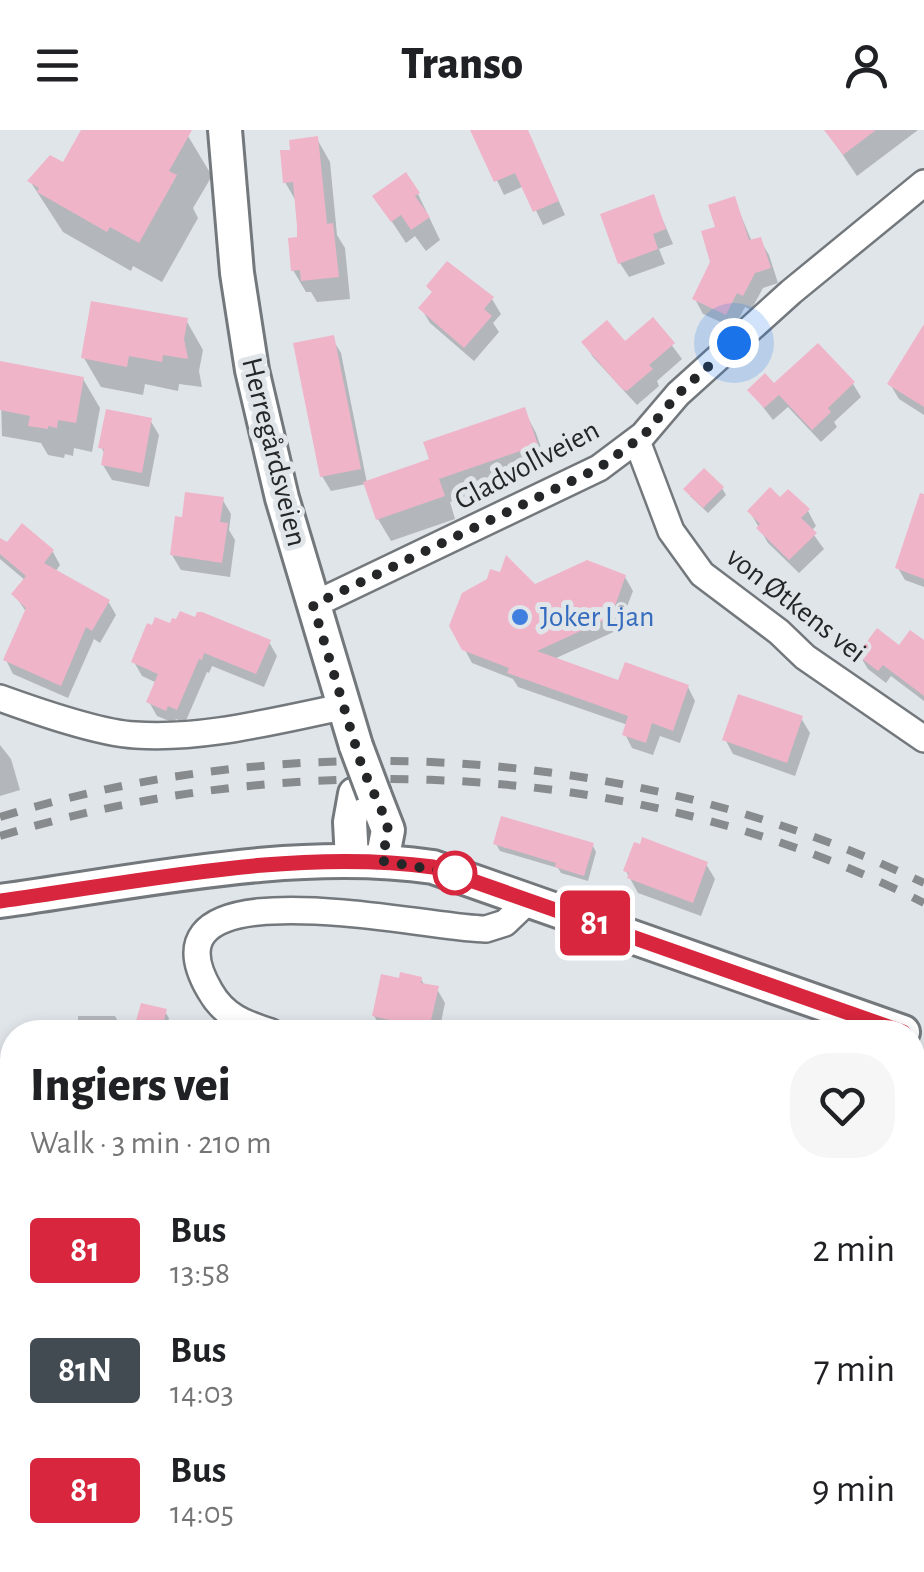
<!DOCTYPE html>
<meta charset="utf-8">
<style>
:root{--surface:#fff;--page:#f6f6f6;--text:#202124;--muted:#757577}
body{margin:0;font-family:"Alegreya Sans",sans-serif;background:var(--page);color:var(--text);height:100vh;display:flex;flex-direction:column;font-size:38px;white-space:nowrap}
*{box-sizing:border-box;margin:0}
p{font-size:32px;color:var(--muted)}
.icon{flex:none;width:55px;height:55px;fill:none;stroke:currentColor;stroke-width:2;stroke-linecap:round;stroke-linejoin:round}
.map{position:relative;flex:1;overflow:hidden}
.side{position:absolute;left:0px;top:890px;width:925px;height:552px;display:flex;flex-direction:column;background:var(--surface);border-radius:40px 40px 0 0;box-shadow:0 5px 15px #0003}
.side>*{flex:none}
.badge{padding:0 20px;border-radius:8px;font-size:35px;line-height:65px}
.you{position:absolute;width:50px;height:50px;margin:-25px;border:8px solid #fff;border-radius:50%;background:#1a73e8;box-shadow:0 0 0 15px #1a73e833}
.map>.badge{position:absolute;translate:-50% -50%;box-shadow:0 0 0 5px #fff}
.round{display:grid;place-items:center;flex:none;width:105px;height:105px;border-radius:40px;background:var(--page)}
.head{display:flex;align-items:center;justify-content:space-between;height:170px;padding:0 30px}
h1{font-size:48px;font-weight:800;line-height:75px}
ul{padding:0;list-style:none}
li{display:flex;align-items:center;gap:30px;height:120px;padding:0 30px}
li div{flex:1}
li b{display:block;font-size:38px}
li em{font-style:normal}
li .badge{min-width:110px;font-weight:700;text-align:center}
header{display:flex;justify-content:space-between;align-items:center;height:130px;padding:0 30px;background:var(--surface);font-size:45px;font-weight:800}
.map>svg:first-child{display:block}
.shadow{fill:#0003}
.building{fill:#f0b4c8}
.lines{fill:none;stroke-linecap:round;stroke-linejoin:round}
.minor-casing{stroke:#73787c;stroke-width:30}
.tertiary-casing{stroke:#73787c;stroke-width:38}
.minor{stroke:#fff;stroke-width:25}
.tertiary{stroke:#fff;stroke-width:32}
.rail{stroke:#878b8e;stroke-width:8;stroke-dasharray:18 18;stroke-linecap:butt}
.tertiary-bridge-casing{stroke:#73787c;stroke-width:38;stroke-linecap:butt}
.tertiary-bridge{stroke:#fff;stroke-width:32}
.line-casing{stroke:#fff;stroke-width:22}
.line{stroke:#d7263d;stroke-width:15}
.walk{stroke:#242627;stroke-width:10;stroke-dasharray:0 18}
.shop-dot{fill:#3f7fe0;stroke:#e0e5ea;stroke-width:4}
.stop-dot{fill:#fff;stroke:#d7263d;stroke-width:5}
.labels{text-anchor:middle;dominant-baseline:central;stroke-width:10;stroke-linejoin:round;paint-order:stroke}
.street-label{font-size:30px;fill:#242627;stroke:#e0e5ea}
.shop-label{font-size:30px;fill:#366cbe;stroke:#e0e5ea;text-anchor:start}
</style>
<header><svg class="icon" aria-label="menu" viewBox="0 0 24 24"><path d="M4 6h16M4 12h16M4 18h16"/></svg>Transo<svg class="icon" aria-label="person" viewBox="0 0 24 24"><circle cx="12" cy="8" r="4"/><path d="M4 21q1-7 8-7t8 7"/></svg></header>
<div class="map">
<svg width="924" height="1442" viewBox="0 0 924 1442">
<rect width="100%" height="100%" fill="#e0e5ea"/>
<g class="shadow">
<polygon points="93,0 178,0 188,6 212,46 193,78 198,88 162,152 133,136 131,141 63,102 30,51 64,36"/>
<polygon points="473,0 527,0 565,85 543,95 524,56 504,65"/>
<polygon points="826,0 918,0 857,46"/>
<polygon points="317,9 330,32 337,105 345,118 350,169 317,172 311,162 306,162 293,140 300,109 297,73 285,52 293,22"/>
<polygon points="418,64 440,110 426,121 415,106 406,113 375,66"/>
<polygon points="653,67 673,114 659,119 665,134 629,147 620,133"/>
<polygon points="734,69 752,112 760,110 769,125 778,153 763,158 751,180 745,177 734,198 703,184 695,169 713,133 718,99"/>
<polygon points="492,169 501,184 493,193 499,202 474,231 430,193 421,178"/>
<polygon points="186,190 203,220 199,241 202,257 179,254 178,261 145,254 143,265 101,257 84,228"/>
<polygon points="653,190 682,229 657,251 659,256 637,275 593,227 584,213 625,215"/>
<polygon points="924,206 924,285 899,269 890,254"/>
<polygon points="332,208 341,223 367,353 432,331 524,280 536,303 548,338 450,372 455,389 391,411 378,389 366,354 331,361 322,346"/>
<polygon points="818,216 853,254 861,267 834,292 837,297 821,312 788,277 773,290 750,260 774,257"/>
<polygon points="0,234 83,249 100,278 92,322 74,318 73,326 65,324 64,328 48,325 41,313 2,306"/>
<polygon points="150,290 159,305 149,357 112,350 103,335 105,324 101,317"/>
<polygon points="722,358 726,365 708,383 690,366"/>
<polygon points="222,369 231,384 229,400 235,410 230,447 181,440 172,425 184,390"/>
<polygon points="780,371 808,381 816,396 811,401 824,419 799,443 768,413 750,382"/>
<polygon points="924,394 924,457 905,450 898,438"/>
<polygon points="23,397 53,422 60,435 55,442 108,471 116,485 100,513 94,509 68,568 13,544 6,530 27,483 14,464 26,451 0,429 0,411 7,415"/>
<polygon points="625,447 633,461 618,500 554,529 620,553 688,557 695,571 680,613 660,606 653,625 632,618 625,604 628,595 518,557 513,549 472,533 452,496 534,457"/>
<polygon points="269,512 277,526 264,557 212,536 209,543 207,542 185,593 176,589 174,593 157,586 149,572 157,553 142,546 134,532"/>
<polygon points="924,513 924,571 891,546 886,553 868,539 860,526"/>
<polygon points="801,588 810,603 795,646 733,624 725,609"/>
<polygon points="0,615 11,629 20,660 0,666"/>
<polygon points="496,714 593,716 596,722 588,751 561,743 558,738 500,721"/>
<polygon points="706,734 715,749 701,786 638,763 626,741"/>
<polygon points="421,849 425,856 437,859 445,873 440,897 457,902 383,900 374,886 401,851"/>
<polygon points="165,882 169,888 165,902 138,902 137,900"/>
<polygon points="78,886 115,886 124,902 78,902"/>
<polygon points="0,949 12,982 12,1054 0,1058"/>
<polygon points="912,1009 920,1022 916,1035 924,1039 924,1089 912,1081"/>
<polygon points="912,1230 924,1239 924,1318 912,1310"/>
<rect x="0" y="1374" width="12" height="34"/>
<polygon points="225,1430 266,1430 277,1442 238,1442"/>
<polygon points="343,1430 369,1430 348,1439"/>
<polygon points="509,1430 529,1430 542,1442 502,1442"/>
</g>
<g class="building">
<polygon points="81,0 192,0 169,41 177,45 139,113 110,97 107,102 37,62 39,58 27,51 50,25 63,32"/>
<polygon points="470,0 528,0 559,71 533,82 515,43 494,52"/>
<polygon points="824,0 876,0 843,25"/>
<polygon points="318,6 327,94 333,93 339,147 301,151 300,140 291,141 288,108 297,107 297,96 293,52 283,53 280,20 290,20 289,10"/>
<polygon points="406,42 420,63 415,66 430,87 411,100 401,85 391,92 372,66"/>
<polygon points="654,64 666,99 653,104 658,119 618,134 600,84"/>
<polygon points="735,66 749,110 761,107 771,138 755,143 743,166 737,163 726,185 692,169 710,132 701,101 715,97 708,75"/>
<polygon points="447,131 494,167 484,179 492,186 464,218 418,178 432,162 426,156"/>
<polygon points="91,171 188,188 184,209 188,229 163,225 162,232 129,226 127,237 81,228"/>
<polygon points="653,187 675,213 649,235 653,239 627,261 622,259 581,212 607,190 625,211"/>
<polygon points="924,194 924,277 887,254"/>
<polygon points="334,205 361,339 320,347 293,213"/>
<polygon points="818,213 855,252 828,278 831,282 812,300 779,265 764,278 747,260 765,243 774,253"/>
<polygon points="0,231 84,247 76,293 58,290 57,298 48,296 48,299 28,296 30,286 0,280"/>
<polygon points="525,277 538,315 439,349 445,366 376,390 363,352 429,329 423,312"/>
<polygon points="106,279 152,288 142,343 101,335 104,319 98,318"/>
<polygon points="704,338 724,357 703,378 683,359"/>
<polygon points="770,357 780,367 788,359 810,379 801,388 817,403 789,430 756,398 760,394 747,381"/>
<polygon points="185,362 224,367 220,392 228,393 222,433 170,425 175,386 182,387"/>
<polygon points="920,363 924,364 924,449 895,438"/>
<polygon points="22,393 54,420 44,433 110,470 92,501 86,497 61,556 3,530 26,478 11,464 26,446 0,424 0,408 7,412"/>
<polygon points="506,425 535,454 587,430 626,445 611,487 537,521 618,550 625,532 689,555 673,601 652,593 646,613 622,605 628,586 507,543 509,538 462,520 449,496 462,463 487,449 490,439 500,442"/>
<polygon points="180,481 195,487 197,482 202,482 271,510 256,544 204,523 202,530 199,529 177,580 168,576 166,581 146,572 158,544 131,532 147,493 152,495 155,487 170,493 172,488 176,489"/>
<polygon points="877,498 899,515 910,500 924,510 924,566 883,535 878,541 857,525"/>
<polygon points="738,564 803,586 787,633 722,610"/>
<polygon points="501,686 594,713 584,746 555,737 556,733 493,714"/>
<polygon points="642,707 708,732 693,773 627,748 629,743 623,741 634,712 640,714"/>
<polygon points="400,842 422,847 421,853 439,856 429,899 372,886 381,844 399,848"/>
<polygon points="141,873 167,879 161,902 133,902"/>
</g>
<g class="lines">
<defs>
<g id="minor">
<polyline points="637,311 671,401 702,444 779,502 805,527 924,609"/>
<polyline points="313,475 599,338 643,305 678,264 791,162 924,53"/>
<path d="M0 568C36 581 98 603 135 605 204 610 276 590 343 577"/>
<path d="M271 902C245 894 224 886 210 861 131 727 438 801 486 799L505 793 528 771"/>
<polyline points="0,1432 39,1430 123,1442"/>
<polyline points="800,1442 807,1430"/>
</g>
<g id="tertiary">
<polyline points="225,0 237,143 252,240 282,368 356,616"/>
<polyline points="374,664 388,700 382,731"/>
<polyline points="352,730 350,692 355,664"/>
<path d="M0 771C139 752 295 717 433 737L903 902"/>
</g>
</defs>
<use href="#minor" class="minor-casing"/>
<use href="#tertiary" class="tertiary-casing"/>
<use href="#minor" class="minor"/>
<use href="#tertiary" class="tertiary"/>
<g class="rail">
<path d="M0 687C301 594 640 617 924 753"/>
<path d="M0 706C297 615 645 630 924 773"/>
</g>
<defs>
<polyline id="tertiary-bridge" points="356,616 374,664"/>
</defs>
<use href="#tertiary-bridge" class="tertiary-bridge-casing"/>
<use href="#tertiary-bridge" class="tertiary-bridge"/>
</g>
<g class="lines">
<defs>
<path id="line" d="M0 771C139 752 294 718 433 737L903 902"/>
</defs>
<use href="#line" class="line-casing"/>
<use href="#line" class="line"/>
<polyline class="walk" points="455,743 382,731 388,700 386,690 362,637 313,475 599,338 644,305 678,264 734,213"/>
</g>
<circle class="shop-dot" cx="520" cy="487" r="10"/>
<circle class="stop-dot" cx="455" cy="743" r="20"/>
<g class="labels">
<g class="street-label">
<text transform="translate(274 322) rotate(76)">Herregårdsveien</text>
<text transform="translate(527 335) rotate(-28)">Gladvollveien</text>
<text transform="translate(796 475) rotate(38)">von Øtkens vei</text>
</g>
<g class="shop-label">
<text x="540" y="487">Joker Ljan</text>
</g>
</g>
</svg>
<div class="you" style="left:734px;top:213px"></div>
<b class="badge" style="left:595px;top:793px;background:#d7263d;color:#fff">81</b>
<section class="side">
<div class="head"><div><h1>Ingiers vei</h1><p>Walk · 3 min · 210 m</p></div><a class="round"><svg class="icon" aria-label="heart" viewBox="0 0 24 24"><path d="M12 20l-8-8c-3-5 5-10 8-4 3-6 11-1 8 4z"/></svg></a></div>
<ul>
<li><span class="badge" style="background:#d7263d;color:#fff">81</span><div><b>Bus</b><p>13:58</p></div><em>2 min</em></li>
<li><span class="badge" style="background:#424a52;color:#fff">81N</span><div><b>Bus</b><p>14:03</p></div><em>7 min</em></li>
<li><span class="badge" style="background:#d7263d;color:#fff">81</span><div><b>Bus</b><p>14:05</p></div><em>9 min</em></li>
</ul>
</section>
</div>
